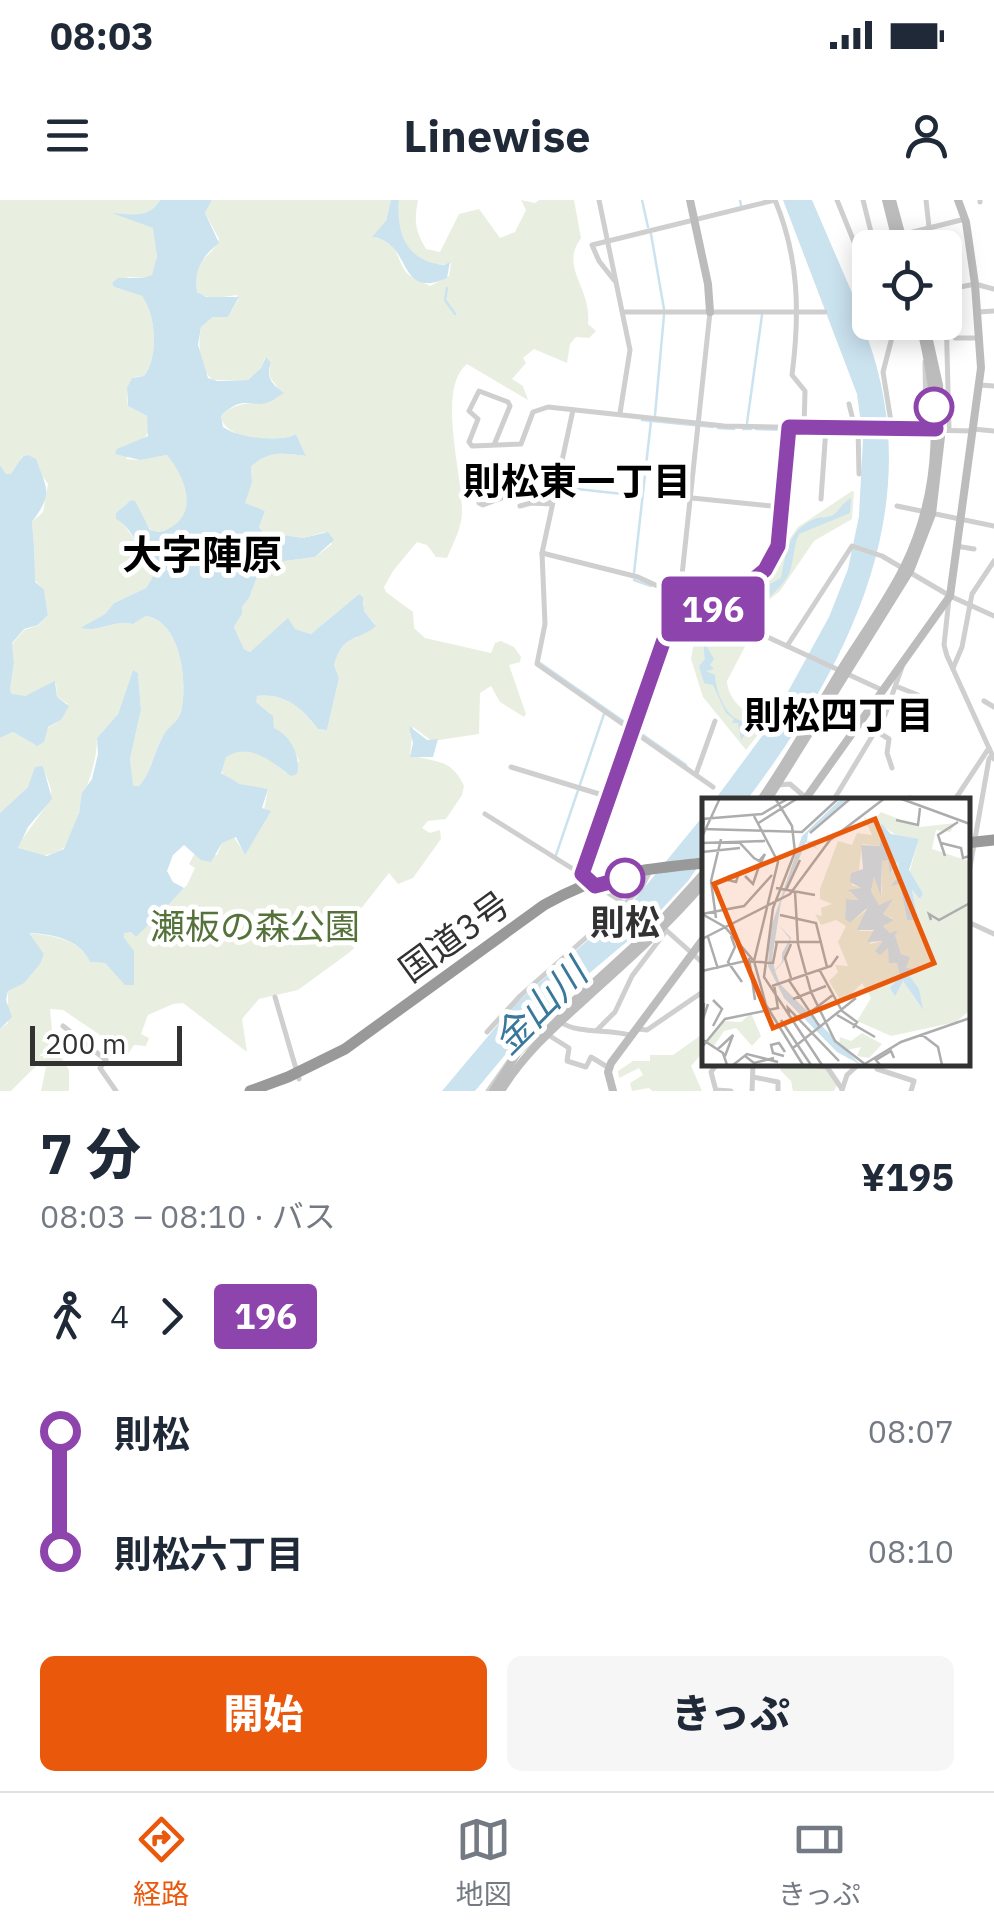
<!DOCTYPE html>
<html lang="ja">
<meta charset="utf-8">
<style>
:root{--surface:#fff;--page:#f6f6f7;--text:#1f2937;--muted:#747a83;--line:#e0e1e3;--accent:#ea580c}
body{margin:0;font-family:"IBM Plex Sans","Noto Sans JP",sans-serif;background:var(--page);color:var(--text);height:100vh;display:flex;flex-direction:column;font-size:38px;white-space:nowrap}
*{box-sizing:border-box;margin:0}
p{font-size:32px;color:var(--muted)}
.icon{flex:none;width:55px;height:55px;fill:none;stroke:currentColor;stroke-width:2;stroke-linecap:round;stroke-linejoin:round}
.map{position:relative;height:891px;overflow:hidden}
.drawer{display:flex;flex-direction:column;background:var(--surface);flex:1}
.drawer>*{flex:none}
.badge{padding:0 20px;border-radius:8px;font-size:35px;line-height:65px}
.fabs{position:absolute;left:852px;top:30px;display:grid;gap:20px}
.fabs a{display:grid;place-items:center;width:110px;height:110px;border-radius:15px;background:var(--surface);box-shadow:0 5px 25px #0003;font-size:50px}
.scale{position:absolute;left:30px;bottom:25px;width:152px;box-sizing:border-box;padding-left:10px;border:5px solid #323232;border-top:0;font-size:28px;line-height:35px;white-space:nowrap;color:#323232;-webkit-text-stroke:8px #fff;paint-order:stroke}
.map>.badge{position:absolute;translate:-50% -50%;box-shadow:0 0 0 5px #fff}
.legs{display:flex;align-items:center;gap:15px;height:110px;padding:0 40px;font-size:32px}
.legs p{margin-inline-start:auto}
.headline{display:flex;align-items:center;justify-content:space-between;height:170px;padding:0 40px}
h1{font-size:55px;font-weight:800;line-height:75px}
.button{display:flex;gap:20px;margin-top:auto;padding:20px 40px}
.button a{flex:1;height:115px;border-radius:15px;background:var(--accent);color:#fff;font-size:40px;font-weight:800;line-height:115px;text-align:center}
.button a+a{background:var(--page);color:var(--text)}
ul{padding:0 40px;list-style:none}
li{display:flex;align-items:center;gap:35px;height:120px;font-size:38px}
li i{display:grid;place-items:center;width:15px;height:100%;margin:0 12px;background:currentColor}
li i::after{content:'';width:25px;height:25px;margin:-12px;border:8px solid;border-radius:50%;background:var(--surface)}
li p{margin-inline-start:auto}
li:first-child i{background:linear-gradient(#0000 50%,currentColor 0)}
li:last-child i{background:linear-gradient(currentColor 50%,#0000 0)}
.status{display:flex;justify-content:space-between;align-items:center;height:70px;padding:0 50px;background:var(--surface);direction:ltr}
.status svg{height:28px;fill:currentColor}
header{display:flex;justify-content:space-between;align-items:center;height:130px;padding:0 40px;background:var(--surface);font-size:45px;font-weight:800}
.tab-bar{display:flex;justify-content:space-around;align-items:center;height:140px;border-top:2px solid var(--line);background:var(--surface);font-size:28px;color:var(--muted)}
.tab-bar a{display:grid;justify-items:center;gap:5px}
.tab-bar .selected{color:var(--accent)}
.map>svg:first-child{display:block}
.green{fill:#e8efe0}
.water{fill:#cbe2ef}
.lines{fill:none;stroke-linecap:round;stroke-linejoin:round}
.stream{stroke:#cbe2ef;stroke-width:2.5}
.street{stroke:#cfcfcf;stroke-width:5}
.secondary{stroke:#bcbcbc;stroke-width:8}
.highway{stroke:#999;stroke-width:11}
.line-1-casing{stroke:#fff;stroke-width:22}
.line-1{stroke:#8e44ad;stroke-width:15}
.stop-1-dot{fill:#fff;stroke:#8e44ad;stroke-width:5}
.labels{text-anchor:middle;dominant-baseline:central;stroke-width:10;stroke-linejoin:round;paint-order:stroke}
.stop-label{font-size:35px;font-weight:bold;fill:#323232;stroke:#fff}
.park-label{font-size:35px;fill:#56723b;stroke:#fff}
.street-label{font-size:35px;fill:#323232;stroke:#fff}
.neighbourhood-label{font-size:38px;font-weight:bold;fill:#000;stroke:#fff}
.water-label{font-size:38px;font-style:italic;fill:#39789b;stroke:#fff}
.quarter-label{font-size:40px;font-weight:bold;fill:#000;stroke:#fff}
.inset-road{fill:none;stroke:#adadad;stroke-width:2.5}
.view{fill:#e8590c;fill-opacity:0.15;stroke:#e8590c;stroke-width:5}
.inset-edge{fill:none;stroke:#323232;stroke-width:5}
</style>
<div class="status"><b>08:03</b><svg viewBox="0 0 49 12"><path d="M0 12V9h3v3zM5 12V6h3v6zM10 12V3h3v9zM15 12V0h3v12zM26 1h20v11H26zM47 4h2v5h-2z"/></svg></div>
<header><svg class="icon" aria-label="menu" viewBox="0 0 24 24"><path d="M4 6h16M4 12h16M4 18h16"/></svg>Linewise<svg class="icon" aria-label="person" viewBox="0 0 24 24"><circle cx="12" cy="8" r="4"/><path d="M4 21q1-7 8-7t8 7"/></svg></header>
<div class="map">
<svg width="994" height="891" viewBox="0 0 994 891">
<rect width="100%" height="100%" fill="#fff"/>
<g class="green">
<path d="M0 0H160C149 18 134 15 115 13L153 28C159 42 158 62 152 75L144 78 128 77 114 87 142 96C156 115 159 157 144 176L134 177C128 187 125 194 128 206L147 216 149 232 126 259 139 260 167 255C194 279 199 331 152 332L131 300 116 313 149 361H160L163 370 154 375 146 388 114 403 105 414 80 428C98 433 114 419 133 424L146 416C181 421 188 483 181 512 177 524 168 527 163 536 153 553 152 571 139 586H132L130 559 141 510 138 473 133 470 118 514 97 538C97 565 86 586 79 611 77 623 70 631 69 643 56 658 33 659 18 647 25 631 54 602 51 590 49 582 45 574 43 566L28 587 0 613V538L13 532 35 545 44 542 46 529 61 520 68 504 57 497 56 483 22 497 12 494 10 490 14 462 12 444 24 430 39 425 48 415 44 389 35 381C35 361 34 343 32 322L43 312 48 284 28 255 22 256 17 270 11 274H6L0 265Z"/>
<path d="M212 0H391L386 21 375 38C399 39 395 59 407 73 412 79 423 82 430 86L449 76 451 63C430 70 406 53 399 33 396 22 398 11 399 0H418C414 21 415 30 426 49L440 52 459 14 479 9 500 38 515 32 526 10 521 0 535 3 539 0H574L581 38C559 68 592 87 588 124L596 131 589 138 576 137 570 144 567 163 534 149 523 158 526 163 512 179 523 186 528 200 467 164C436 189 463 275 462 312 462 327 453 344 447 358L436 357 427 345 417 342 393 371 384 387 386 392 413 412 414 428 425 438 491 453 495 443 501 441 514 447 521 457 520 462 509 465 526 514 524 517 500 502 491 486 480 493 479 534 432 541 413 527 410 555C433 562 452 558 464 586L462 595 446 619 428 621 422 628 430 633 440 630 441 639 413 678 398 684 389 673 356 715 354 748 350 752 298 790 259 799 242 819 247 852 183 803 173 804 148 815 141 834 149 838 146 846 134 845 128 854 63 810 50 809 53 842 64 851 61 857 69 870V891H41L46 867 36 866 11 891H0V829L8 823V791C21 779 37 773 44 754L28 733C51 735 80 739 90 762L105 763 122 779 124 732H131L136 736 164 704H168L187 685 195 668 189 664 195 653 217 655 222 643 234 637 245 654 264 610 268 589C251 588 230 584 220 570 223 565 223 559 227 555 243 538 274 562 286 573L299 561 291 543 274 528 271 514 256 502V496C285 493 300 507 318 529L327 530 339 478 334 465C345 430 360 444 375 424L364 411V402L359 394 311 434 282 425 250 452 244 449 234 427 242 414V407L249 398 259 372 277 362 315 357 332 344 325 332 303 338 263 332 259 327 265 311 246 305 244 301 252 282 251 267C268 249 287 254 306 256L296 234C279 243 223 241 221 216 241 195 261 210 279 194 278 180 265 183 271 163L265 158 261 168 248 180H213C198 168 198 145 201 127L213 117H228L238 100 237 95C225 97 206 100 197 92 193 53 210 62 219 39L205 13Z"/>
<path d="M852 291 854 292 852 319 814 341 780 391 739 424 737 428 751 435 727 481C728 502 749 515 765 526L746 550 703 497 691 459 694 442 711 421 760 381 798 327Z"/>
<polygon points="704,833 704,851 691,866 702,891 652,891 649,888 632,891 630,883 643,875 639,868 619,878 618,871 633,861 650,861 650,855 673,855"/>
<polygon points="783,864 826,869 837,885 834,891 793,891 791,881 780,870"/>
</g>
<g class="water">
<path d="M160 0H212L205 13 219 43C202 57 194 68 197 92L206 97H239L228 117H213L201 127 198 145 208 178 217 181 248 180 261 168 266 157 271 163C265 178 273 185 284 193 279 195 275 200 269 202 253 209 243 193 221 216L223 227C238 238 280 243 296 234L306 256C287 254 269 249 251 267L252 282 245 303 265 311 259 327 263 332 303 338 328 332 334 340 315 357 277 362 259 372 249 398 242 407V414L234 427 244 449 250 452 288 418 295 429 311 434 359 394 363 397 364 411 376 426C355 443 344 433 334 465L339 478 327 530 318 529C301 507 284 493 257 496L256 502 273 516 274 528C291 536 301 556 297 574L291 576C270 561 250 542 226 557L221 573 240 584 268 589 262 608 271 611 245 655 236 637 222 643 211 662 201 660 184 645 173 655 167 671 173 682 184 688 168 705 164 704V709L136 737 131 732 124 733V738L134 751V785H125L105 763 90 762C80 739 52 734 29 733L44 754 40 764 24 783 8 791 6 800 12 817 0 829V613L28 587 35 567 43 566 52 599 28 627 18 648 47 656 64 649 79 613 82 593 92 579 98 554 97 538 118 514 133 470 138 473 141 510 130 559 133 586H139C152 571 153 554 163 536 168 526 177 524 181 512 188 483 181 421 146 416L133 424C114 419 98 433 80 428L105 414 114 403 146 388 154 375 162 370 160 361H149C136 347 133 328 116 319V313L131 300 135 301 150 330C159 333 164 332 173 326 199 309 183 274 167 255L140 260 115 254 117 249 148 236 147 216 128 206 127 188 132 178 144 176C159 157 156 115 142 96L114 87 112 83 118 78H143L152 75 157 56 153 28 112 13C131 14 149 19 160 0Z"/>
<path d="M391 0H399C396 34 406 61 444 65L450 62 447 78C396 101 413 41 372 37L386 21Z"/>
<path d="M783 0H812L871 137 868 139C929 309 847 468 746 601H714L768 528 829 417 848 369 859 316 863 239 857 194Z"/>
<path d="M28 255 36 259C48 292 53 293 32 322 34 343 35 361 35 382L44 389 48 415 38 425 24 429 12 443 14 462 10 490 12 494 25 496 55 481 57 497 69 506 61 520 48 527 44 542 37 546 13 532 0 538V265L6 274H11L23 256Z"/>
<path d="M851 298 850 313 799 334C792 348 795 366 786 379 781 386 771 396 764 402 748 416 712 417 707 447L714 459 710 465 714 469 706 471 715 475C715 487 722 505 730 514 737 521 744 520 750 528L741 540 738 523H732L734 519 726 513 713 485 704 483 699 466 705 459C698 429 730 405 755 398L762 388 781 378C786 352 788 329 817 318 822 317 828 318 833 315 840 310 842 303 851 298Z"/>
<polygon points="409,526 427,540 438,539 433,557 410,557 413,543"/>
<polygon points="704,615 704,658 688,681 649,723 535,819 475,891 442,891 516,803 635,699"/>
</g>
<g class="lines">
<g class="stream">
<polyline points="642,0 648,27"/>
<polyline points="740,0 741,5"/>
<polyline points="651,34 664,109"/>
<polyline points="447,88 445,100 455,114"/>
<polyline points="655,215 664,115"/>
<polyline points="642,220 713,227"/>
<polyline points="747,223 762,115"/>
<polyline points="718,228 734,229"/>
<polyline points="743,229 751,229"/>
<polyline points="756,229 787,230"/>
<polyline points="792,230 829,232 854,237"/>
<polyline points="559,287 641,296"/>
<polyline points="634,373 651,221"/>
<polyline points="634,380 651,386"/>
<polyline points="540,463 686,565"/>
<polyline points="555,658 604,514"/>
</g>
<g class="street">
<polyline points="599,0 630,150 620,213"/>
<path d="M775 0C799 58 800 113 792 175L805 191 804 228"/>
<polyline points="837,0 867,74 870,73"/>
<polyline points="863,0 875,48"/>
<polyline points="926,0 929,27"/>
<polyline points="980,2 980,0"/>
<polyline points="873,42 965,19"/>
<polyline points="614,80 599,61 592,45 775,0"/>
<polyline points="945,90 975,84 994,89"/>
<polyline points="946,111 949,229"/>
<polyline points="623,112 825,112"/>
<polyline points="954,112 955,138 980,138"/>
<polyline points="978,112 994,111"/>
<polyline points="925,162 926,228"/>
<polyline points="980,185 994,186"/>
<polyline points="849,204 855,228"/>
<polyline points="573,210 542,353 545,424 537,464 713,587"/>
<polyline points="892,228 883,172 896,122"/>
<polyline points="858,229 859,274"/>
<polyline points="973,229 994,231"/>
<polyline points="494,245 510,206 508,202 479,191 469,211 478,219 469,242 472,246 521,244 533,212 548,207 724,226 973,231"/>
<polyline points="522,270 526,289"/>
<polyline points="502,298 500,271 477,271 479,303 483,305 526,289 534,297 552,300"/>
<polyline points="692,298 781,307"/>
<polyline points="821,299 826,228"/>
<polyline points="520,306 531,303 552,304"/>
<polyline points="897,306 994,326"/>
<polyline points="956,346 974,349"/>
<polyline points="542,353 638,377 882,490"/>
<polyline points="949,399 944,445 947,456 994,559"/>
<path d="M716 410C732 398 751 387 764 371 786 342 785 265 789 227"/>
<polyline points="787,446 852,346 882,356 950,396 994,416"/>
<polyline points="953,468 962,447 972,394 994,361"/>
<polyline points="898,487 918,495 926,503 922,521"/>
<polyline points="984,501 994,507"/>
<polyline points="824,511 856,528"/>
<polyline points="876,531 889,539 887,553 892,568"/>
<polyline points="511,567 609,597"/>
<polyline points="696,574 715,521"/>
<polyline points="778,585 790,584 805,597"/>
<polyline points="910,598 913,601"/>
<polyline points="833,601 885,515 902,467"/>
<polyline points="954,601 989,548"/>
<polyline points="485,614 581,674"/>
<polyline points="582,674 680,394 710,112"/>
<polyline points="594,684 666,730 704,764"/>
<polyline points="966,690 989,559 992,555"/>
<polyline points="966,721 994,734"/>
<polyline points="275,797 299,879"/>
<path d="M560 822C580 835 610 828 633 836"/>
<polyline points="63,826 106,860 100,868 116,891"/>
<polyline points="638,829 647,830 704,791"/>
<polyline points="597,830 615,812 632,776 666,731"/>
<polyline points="487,832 520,796 641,689 648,675"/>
<polyline points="550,836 569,848 567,861 586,867 591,857 609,868"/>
<polyline points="800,864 827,867 842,889"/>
<polyline points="879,864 877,869 914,881 911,891"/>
<polyline points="753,877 778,882 778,891"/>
<polyline points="716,890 731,891"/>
<polyline points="842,890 847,875 859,864"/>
<polyline points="488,891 524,840 565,805"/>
<polyline points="716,891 711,872 717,864"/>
<polyline points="752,891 753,864"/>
</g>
<g class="secondary">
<polyline points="690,0 708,84 710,112"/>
<polyline points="886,0 898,48"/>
<polyline points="892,0 905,48"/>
<path d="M760 601C789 559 814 515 840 471 861 437 886 403 904 367 943 288 941 205 919 122"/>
<polyline points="767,601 910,371 932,314 942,228 939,185 925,122"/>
<polyline points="804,601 950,396 981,168 975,84 966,22 958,0"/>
<polyline points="493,891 518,852 657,725 704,673"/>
<path d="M501 891C525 852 558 824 591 794 631 758 670 723 704 683"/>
<polyline points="613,891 608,872 611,863 704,738"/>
</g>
<g class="highway">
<polyline points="966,643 994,640"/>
<path d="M250 891 288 877 345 849 544 705C602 672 639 670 704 663"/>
</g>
</g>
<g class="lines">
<defs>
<polyline id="line-1" points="625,678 595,686 582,674 680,394 716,410 765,370 778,346 789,227 936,229 934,207"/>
</defs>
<use href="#line-1" class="line-1-casing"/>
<use href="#line-1" class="line-1"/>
</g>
<g class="stop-1-dot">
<circle cx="934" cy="207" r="18"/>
<circle cx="625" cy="678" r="18"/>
</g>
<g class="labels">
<g class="stop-label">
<text x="625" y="722">則松</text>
</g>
<g class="park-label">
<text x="255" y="726">瀬板の森公園</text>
</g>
<g class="street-label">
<text transform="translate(454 736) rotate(-36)">国道3号</text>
</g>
<g class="neighbourhood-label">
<text x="577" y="280">則松東一丁目</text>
<text x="839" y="514">則松四丁目</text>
</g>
<g class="water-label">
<text transform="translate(539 806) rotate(-45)">金山川</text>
</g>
<g class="quarter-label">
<text x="202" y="354">大字陣原</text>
</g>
</g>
<g transform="translate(702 598)">
<rect width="268" height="268" fill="#fff"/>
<path d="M179 14 217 29 254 25 248 34 234 32 230 51 267 63V213L254 224 189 238 155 223 169 200 160 185 140 205 127 183 136 174 133 167 146 168 136 144 144 128 134 122 119 127 113 116 120 118 119 110 130 106 118 101V91L136 43 150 47 155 35 170 37 160 15 168 27ZM178 26 198 40 217 41 206 79 221 96 218 101 210 92 216 122H205L198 86 188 87 197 78 196 63 189 76 186 61 180 63V97L172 79 169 93 177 107 189 103 181 116 192 121 181 128 188 135 196 132 193 137 199 156 208 159 202 165 220 211 201 183 189 189 198 178 195 165H188L186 150 174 153 181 143 168 146 173 133H157L166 111 148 125 143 121 144 101 158 102 147 94 159 90 150 87 149 76 157 72 160 46 179 48ZM49 215 59 238 50 248 34 230 22 233 12 248 5 244 22 223 39 224ZM160 235 180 246 167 260 155 258 159 249 145 252 137 246 138 239 149 243Z" fill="#e8efe0" fill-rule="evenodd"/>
<path d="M140 0H147L106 35 105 44 122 40 109 45 117 52 104 44 79 104 70 161 73 172 80 164V155L88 141 76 126 89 140 81 164 73 173 78 186 159 267 135 254 82 200 66 168 68 132 100 38ZM179 25 189 36 217 41 207 72 221 96 218 101 210 92 216 122H205L198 86 188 88 197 78 196 63 188 76 186 62 180 63 179 98 172 79 169 93 177 107 191 101 181 116 192 122 181 128 188 135 196 132 193 137 199 156 208 159 204 170 213 171 206 176 217 191 221 212 201 183 193 198 188 190 198 178 195 165H187L186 150 178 157 173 153 181 143 165 144 172 132H155L165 110 148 125 143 121 144 101 157 102 146 92 159 90 148 84 149 75 161 71 159 47 178 48Z" fill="#cbe2ef"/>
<path class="inset-road" d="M73 0 90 28 93 54 71 110 62 179 120 267M197 0 268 26M52 18 76 64 52 163 64 207 101 267M0 21 60 16 87 0M2 22 1 31 100 34 137 0M194 22 216 27 218 10M55 26 96 0M108 35 149 0M0 39 18 0M37 44 52 60 59 64 63 56 57 63M0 45 63 43M239 45 259 50 261 60 268 58M0 54 38 50M243 58 236 37 256 24M37 75 34 84 26 82V79ZM43 78 51 86 57 68M74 90 113 97M84 92 98 62M93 94 96 146 109 194 133 243 164 267M0 116 42 108 70 77M0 116 23 129 51 162M78 117 114 125 125 169M14 120 9 83 19 41M229 122 227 116 237 122 268 105M29 138 33 149 26 164 40 184M6 139 16 171M0 141 88 96 128 42 183 0M73 144H120M89 146 83 160 89 180M47 160 53 202M117 171 140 213 155 224 151 230M0 173 43 163 71 165 75 144M86 181 118 229M70 188 129 168 136 158M91 201 124 188M11 202 20 211 11 228M2 205 1 221 6 206M87 216 86 210 137 263M106 216 132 196M135 217 173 239M79 222 109 267M219 236 236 249 240 267M1 242 21 255 25 267M0 249 23 221 76 210 72 187M91 250 154 200M16 251 31 237 23 258M43 258 52 265 72 260M82 258 71 255 69 247 77 245 83 254M31 267 45 256 76 264M161 267 199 244 268 220M178 267 174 262 189 253 192 260"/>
<path class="view" d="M173 21 232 165 71 230 12 86Z"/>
<rect width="268" height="268" class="inset-edge"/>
</g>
</svg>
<div class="fabs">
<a><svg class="icon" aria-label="locate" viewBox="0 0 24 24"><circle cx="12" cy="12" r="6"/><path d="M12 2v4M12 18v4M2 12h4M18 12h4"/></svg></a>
</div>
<div class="scale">200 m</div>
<b class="badge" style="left:713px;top:409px;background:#8e44ad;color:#fff">196</b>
</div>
<section class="drawer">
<div class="headline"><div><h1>7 分</h1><p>08:03 – 08:10 · バス</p></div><b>¥195</b></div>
<div class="legs"><svg class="icon" aria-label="walk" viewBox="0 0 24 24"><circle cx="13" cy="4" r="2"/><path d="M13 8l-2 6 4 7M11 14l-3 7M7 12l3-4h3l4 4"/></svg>4<svg class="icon" aria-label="forward" viewBox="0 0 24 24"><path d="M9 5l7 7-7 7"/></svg><b class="badge" style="background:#8e44ad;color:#fff">196</b></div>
<ul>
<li><i style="color:#8e44ad"></i><b>則松</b><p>08:07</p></li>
<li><i style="color:#8e44ad"></i><b>則松六丁目</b><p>08:10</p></li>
</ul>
<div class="button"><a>開始</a><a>きっぷ</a></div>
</section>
<nav class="tab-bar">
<a class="selected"><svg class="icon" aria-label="directions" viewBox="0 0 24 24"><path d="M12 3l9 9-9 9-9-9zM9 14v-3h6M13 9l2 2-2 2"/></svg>経路</a>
<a><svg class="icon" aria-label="map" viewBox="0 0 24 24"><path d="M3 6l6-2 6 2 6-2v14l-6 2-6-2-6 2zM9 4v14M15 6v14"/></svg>地図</a>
<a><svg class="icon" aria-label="tickets" viewBox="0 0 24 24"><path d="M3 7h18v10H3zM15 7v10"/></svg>きっぷ</a>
</nav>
